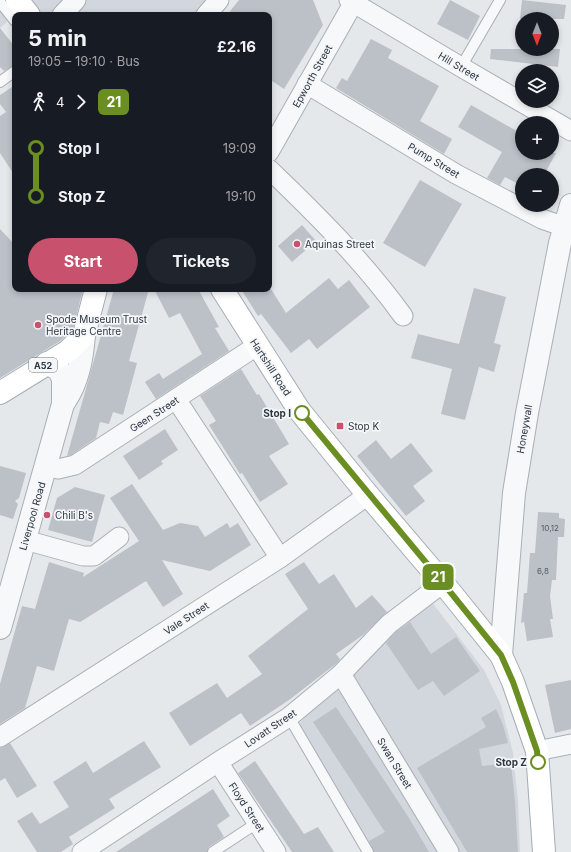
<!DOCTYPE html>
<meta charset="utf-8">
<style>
:root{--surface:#171b24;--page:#20242c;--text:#f1f3f6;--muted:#9ea1a6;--accent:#c8516e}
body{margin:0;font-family:Inter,sans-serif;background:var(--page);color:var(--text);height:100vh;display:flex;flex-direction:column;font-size:15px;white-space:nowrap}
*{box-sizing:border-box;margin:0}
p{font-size:13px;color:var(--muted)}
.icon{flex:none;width:22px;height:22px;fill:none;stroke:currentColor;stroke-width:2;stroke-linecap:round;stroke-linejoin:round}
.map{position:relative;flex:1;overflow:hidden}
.details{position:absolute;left:12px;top:12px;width:260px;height:280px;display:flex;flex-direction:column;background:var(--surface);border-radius:8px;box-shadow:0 2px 6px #0003}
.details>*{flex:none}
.badge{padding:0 8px;border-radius:6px;font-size:14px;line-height:26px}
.needle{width:26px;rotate:180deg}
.tools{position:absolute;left:515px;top:12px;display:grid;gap:8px}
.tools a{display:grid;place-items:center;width:44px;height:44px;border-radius:50%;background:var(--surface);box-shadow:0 2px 6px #0003;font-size:20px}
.map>.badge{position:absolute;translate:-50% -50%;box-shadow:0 0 0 2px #fff}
.legs{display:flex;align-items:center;gap:6px;height:44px;padding:0 16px;font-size:13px}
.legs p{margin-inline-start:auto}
.head{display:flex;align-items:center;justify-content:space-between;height:68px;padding:0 16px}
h1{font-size:22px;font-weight:700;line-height:30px}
.cta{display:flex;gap:8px;margin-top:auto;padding:8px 16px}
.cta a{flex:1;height:46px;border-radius:24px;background:var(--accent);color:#fff;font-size:16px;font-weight:700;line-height:46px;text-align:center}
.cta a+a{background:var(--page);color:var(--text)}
ul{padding:0 16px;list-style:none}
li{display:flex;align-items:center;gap:14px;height:48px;font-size:15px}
li i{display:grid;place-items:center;width:6px;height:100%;margin:0 5px;background:currentColor}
li i::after{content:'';width:10px;height:10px;margin:-5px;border:3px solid;border-radius:50%;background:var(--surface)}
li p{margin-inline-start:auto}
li:first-child i{background:linear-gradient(#0000 50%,currentColor 0)}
li:last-child i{background:linear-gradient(currentColor 50%,#0000 0)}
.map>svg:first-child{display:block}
.built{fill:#d2d7dd}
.building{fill:#bcc1c8}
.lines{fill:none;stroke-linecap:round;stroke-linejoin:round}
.service-casing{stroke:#a9afb5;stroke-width:12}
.minor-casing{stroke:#a9afb5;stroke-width:21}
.tertiary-casing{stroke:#a9afb5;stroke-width:24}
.primary-casing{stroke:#a4adb6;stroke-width:24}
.service{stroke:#f7f8fa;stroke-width:10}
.minor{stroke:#f7f8fa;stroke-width:19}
.tertiary{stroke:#f7f8fa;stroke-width:22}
.primary{stroke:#fff;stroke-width:22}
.line-1-casing{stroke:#fff;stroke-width:9}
.line-1{stroke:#6b8e23;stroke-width:6}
.poi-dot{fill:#c8516e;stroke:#f4f6f8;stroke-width:1.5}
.stop-1-dot{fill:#fff;stroke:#6b8e23;stroke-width:2}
.labels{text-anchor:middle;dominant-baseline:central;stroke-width:3.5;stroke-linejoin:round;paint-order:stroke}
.number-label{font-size:8px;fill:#505a64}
.shield{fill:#f4f6f8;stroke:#687079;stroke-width:1}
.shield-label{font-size:9px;font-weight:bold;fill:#2c3743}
.street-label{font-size:10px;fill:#2c3743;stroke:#f4f6f8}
.poi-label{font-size:10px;fill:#2c3743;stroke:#f4f6f8;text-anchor:start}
.stop-label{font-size:10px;font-weight:bold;fill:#2c3743;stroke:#f4f6f8;text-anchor:end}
</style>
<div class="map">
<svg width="571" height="852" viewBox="0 0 571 852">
<rect width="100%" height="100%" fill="#e4e8eb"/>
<g class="built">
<polygon points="0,0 212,0 200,15 15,15 0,28"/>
<polygon points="431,601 484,670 501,705 513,753 518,802 520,852 366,852 293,730 377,639"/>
</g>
<g class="building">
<polygon points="239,0 313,0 323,25 284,89 269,79 269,15 227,15"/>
<polygon points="450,0 480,16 468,40 437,24"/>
<polygon points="522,0 566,5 564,19 520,19"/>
<polygon points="0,28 15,47 15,65 4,71 0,67"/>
<polygon points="371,39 392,50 388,58 439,86 420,121 452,139 444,154 336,88 342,78 347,81"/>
<polygon points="491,49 560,49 558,67 490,59"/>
<polygon points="15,79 15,176 0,153 0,116 6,112 0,104 0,95 15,85 12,81"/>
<polygon points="471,105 522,134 522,153 556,153 544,175 522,175 522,186 505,177 500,185 487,178 502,152 458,127"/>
<polygon points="420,180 462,204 425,267 383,243"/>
<polygon points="302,225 316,241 292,262 278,246"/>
<polygon points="0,229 15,245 15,289 83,289 73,329 60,341 0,378"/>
<polygon points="329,278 338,289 349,280 370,307 317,349 309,339 291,353 261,314 258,316 241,289 271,289 286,313"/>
<polygon points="474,288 506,297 494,343 501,345 494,372 479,367 465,420 441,414 452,369 411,358 418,334 459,344"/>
<polygon points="114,289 149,289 129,361 137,363 123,415 113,412 109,424 100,422 96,438 71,455 67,456"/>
<polygon points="154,289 198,289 219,327 215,328 229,351 156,399 145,382 159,373 163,379 202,354 180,313 169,318"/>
<polygon points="241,369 257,395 259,394 289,444 269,456 288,484 260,502 242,473 240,474 209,425 216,421 200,396"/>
<polygon points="165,429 178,450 161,461 163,464 139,480 123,456"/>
<polygon points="376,440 391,459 411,443 433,471 413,486 425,501 406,516 357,456"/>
<polygon points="0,466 26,473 19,498 15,501 18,504 13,519 0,515"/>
<polygon points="132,484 163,530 180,523 198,526 205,537 227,523 230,528 238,523 251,545 210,571 162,560 183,594 163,607 146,581 80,622 69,619 54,671 37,666 25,708 0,724 0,684 22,606 35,609 49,562 84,573 83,577 139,541 110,498"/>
<polygon points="75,487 105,495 92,542 48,530 57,498"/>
<polygon points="538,512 559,513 559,518 565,519 564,537 558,537 556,580 552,580 550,596 553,619 550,619 553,637 527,641 524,622 521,623 524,593 527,593 530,553 535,553"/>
<polygon points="304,562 319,584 334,574 356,608 372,595 387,612 363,635 336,654 340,659 337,663 289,700 250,726 241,713 190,746 169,713 217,683 227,698 262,674 248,656 308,609 285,574"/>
<polygon points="410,622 431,654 456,637 480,671 444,696 433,681 418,690 386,643 396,632"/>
<polygon points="571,680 571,729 555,733 545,685"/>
<polygon points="336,707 409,818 429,852 374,852 369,841 385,832 313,722"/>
<polygon points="496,709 503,725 508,743 479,749 482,766 511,763 515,802 518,852 467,852 417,768 486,727 481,718"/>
<polygon points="144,741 161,767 109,799 115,808 69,837 73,844 61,852 37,852 17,821 32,812 40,824 69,807 53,782 86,761 93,773"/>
<polygon points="10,743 37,786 17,798 5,778 0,781 0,748"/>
<polygon points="255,761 304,834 318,827 334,852 292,852 238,773"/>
<polygon points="213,789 230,816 217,825 224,837 209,847 207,852 116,852"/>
</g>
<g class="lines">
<defs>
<g id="service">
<polyline points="0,2 15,21"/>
<polyline points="461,67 500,0"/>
<polyline points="0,82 15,71"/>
<polyline points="289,717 368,852"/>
<polyline points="213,852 257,823"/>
</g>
<g id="minor">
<polyline points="349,0 461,67 571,131"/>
<polyline points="62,15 76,0"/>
<polyline points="206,15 219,0"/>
<polyline points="307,84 456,174 542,219 565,227"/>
<polyline points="269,152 355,0"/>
<path d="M269 169C317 215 364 262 403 316"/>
<polyline points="176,399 280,558"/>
<polyline points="46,466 58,469 75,465 258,345"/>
<polyline points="25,540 83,556 94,556 119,537"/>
<polyline points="341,674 449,852"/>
<polyline points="0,737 280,558 368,495"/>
<polyline points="537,751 571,744"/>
<polyline points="218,762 276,852"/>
<polyline points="82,852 218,762 289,717 341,674 389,624 443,583"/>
</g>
<g id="tertiary">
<path d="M65 401C78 381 82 360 84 335"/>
<polyline points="0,628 63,404 63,379 59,370 47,363"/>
<polyline points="501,655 514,493 527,413 560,243 571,205"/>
</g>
<g id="primary">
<polyline points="17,0 29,15"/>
<polyline points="222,289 299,410 368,495 443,583 501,655 513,682 537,751 544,852"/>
<polyline points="0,393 68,351 84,335 96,289"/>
</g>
</defs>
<use href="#service" class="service-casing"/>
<use href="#minor" class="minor-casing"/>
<use href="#tertiary" class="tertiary-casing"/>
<use href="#primary" class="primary-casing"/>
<use href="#service" class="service"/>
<use href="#minor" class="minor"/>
<use href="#tertiary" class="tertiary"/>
<use href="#primary" class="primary"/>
</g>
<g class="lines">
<defs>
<polyline id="line-1" points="302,413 443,583 501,655 513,682 537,751 538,762"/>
</defs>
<use href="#line-1" class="line-1-casing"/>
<use href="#line-1" class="line-1"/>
</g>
<g class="poi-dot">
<circle cx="297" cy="244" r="4"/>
<circle cx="38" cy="325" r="4"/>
<rect x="336" y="422" width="8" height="8" rx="2"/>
<circle cx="47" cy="515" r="4"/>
</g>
<g class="stop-1-dot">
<circle cx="302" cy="413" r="7"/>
<circle cx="538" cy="762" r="7"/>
</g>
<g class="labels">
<g class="number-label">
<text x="550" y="528">10,12</text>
<text x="543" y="571">6,8</text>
</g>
<rect class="shield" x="29" y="358" width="28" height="14" rx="3"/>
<g class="shield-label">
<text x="43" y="365">A52</text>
</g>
<g class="street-label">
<text transform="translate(459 66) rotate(31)">Hill Street</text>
<text transform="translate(312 76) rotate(-61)">Epworth Street</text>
<text transform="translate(434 160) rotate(31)">Pump Street</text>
<text transform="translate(271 367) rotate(57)">Hartshill Road</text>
<text transform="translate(154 414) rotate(-33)">Geen Street</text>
<text transform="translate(524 429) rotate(-80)">Honeywall</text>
<text transform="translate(32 516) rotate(-74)">Liverpool Road</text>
<text transform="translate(186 618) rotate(-33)">Vale Street</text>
<text transform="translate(270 728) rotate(-34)">Lovatt Street</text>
<text transform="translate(395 763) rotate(59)">Swan Street</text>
<text transform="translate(247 807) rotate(57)">Floyd Street</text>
</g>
<g class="poi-label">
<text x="305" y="244">Aquinas Street</text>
<text x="46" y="319">Spode Museum Trust<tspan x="46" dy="12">Heritage Centre</tspan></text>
<text x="348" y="426">Stop K</text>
<text x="55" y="515">Chili B's</text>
</g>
<g class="stop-label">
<text x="291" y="413">Stop I</text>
<text x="527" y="762">Stop Z</text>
</g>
</g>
</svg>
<div class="tools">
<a><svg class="needle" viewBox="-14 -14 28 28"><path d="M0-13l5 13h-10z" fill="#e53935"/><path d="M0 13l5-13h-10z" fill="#9ea1a6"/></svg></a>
<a><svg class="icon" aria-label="layers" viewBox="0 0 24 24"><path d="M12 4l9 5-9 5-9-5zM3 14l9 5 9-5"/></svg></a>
<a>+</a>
<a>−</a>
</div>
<b class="badge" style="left:438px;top:577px;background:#6b8e23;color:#fff">21</b>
<section class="details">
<div class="head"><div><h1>5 min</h1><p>19:05 – 19:10 · Bus</p></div><b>£2.16</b></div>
<div class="legs"><svg class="icon" aria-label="walk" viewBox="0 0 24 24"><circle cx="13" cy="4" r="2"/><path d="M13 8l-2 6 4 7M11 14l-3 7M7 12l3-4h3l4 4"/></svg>4<svg class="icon" aria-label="forward" viewBox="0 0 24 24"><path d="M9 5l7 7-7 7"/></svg><b class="badge" style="background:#6b8e23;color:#fff">21</b></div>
<ul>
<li><i style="color:#6b8e23"></i><b>Stop I</b><p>19:09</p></li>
<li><i style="color:#6b8e23"></i><b>Stop Z</b><p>19:10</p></li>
</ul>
<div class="cta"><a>Start</a><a>Tickets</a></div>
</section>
</div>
